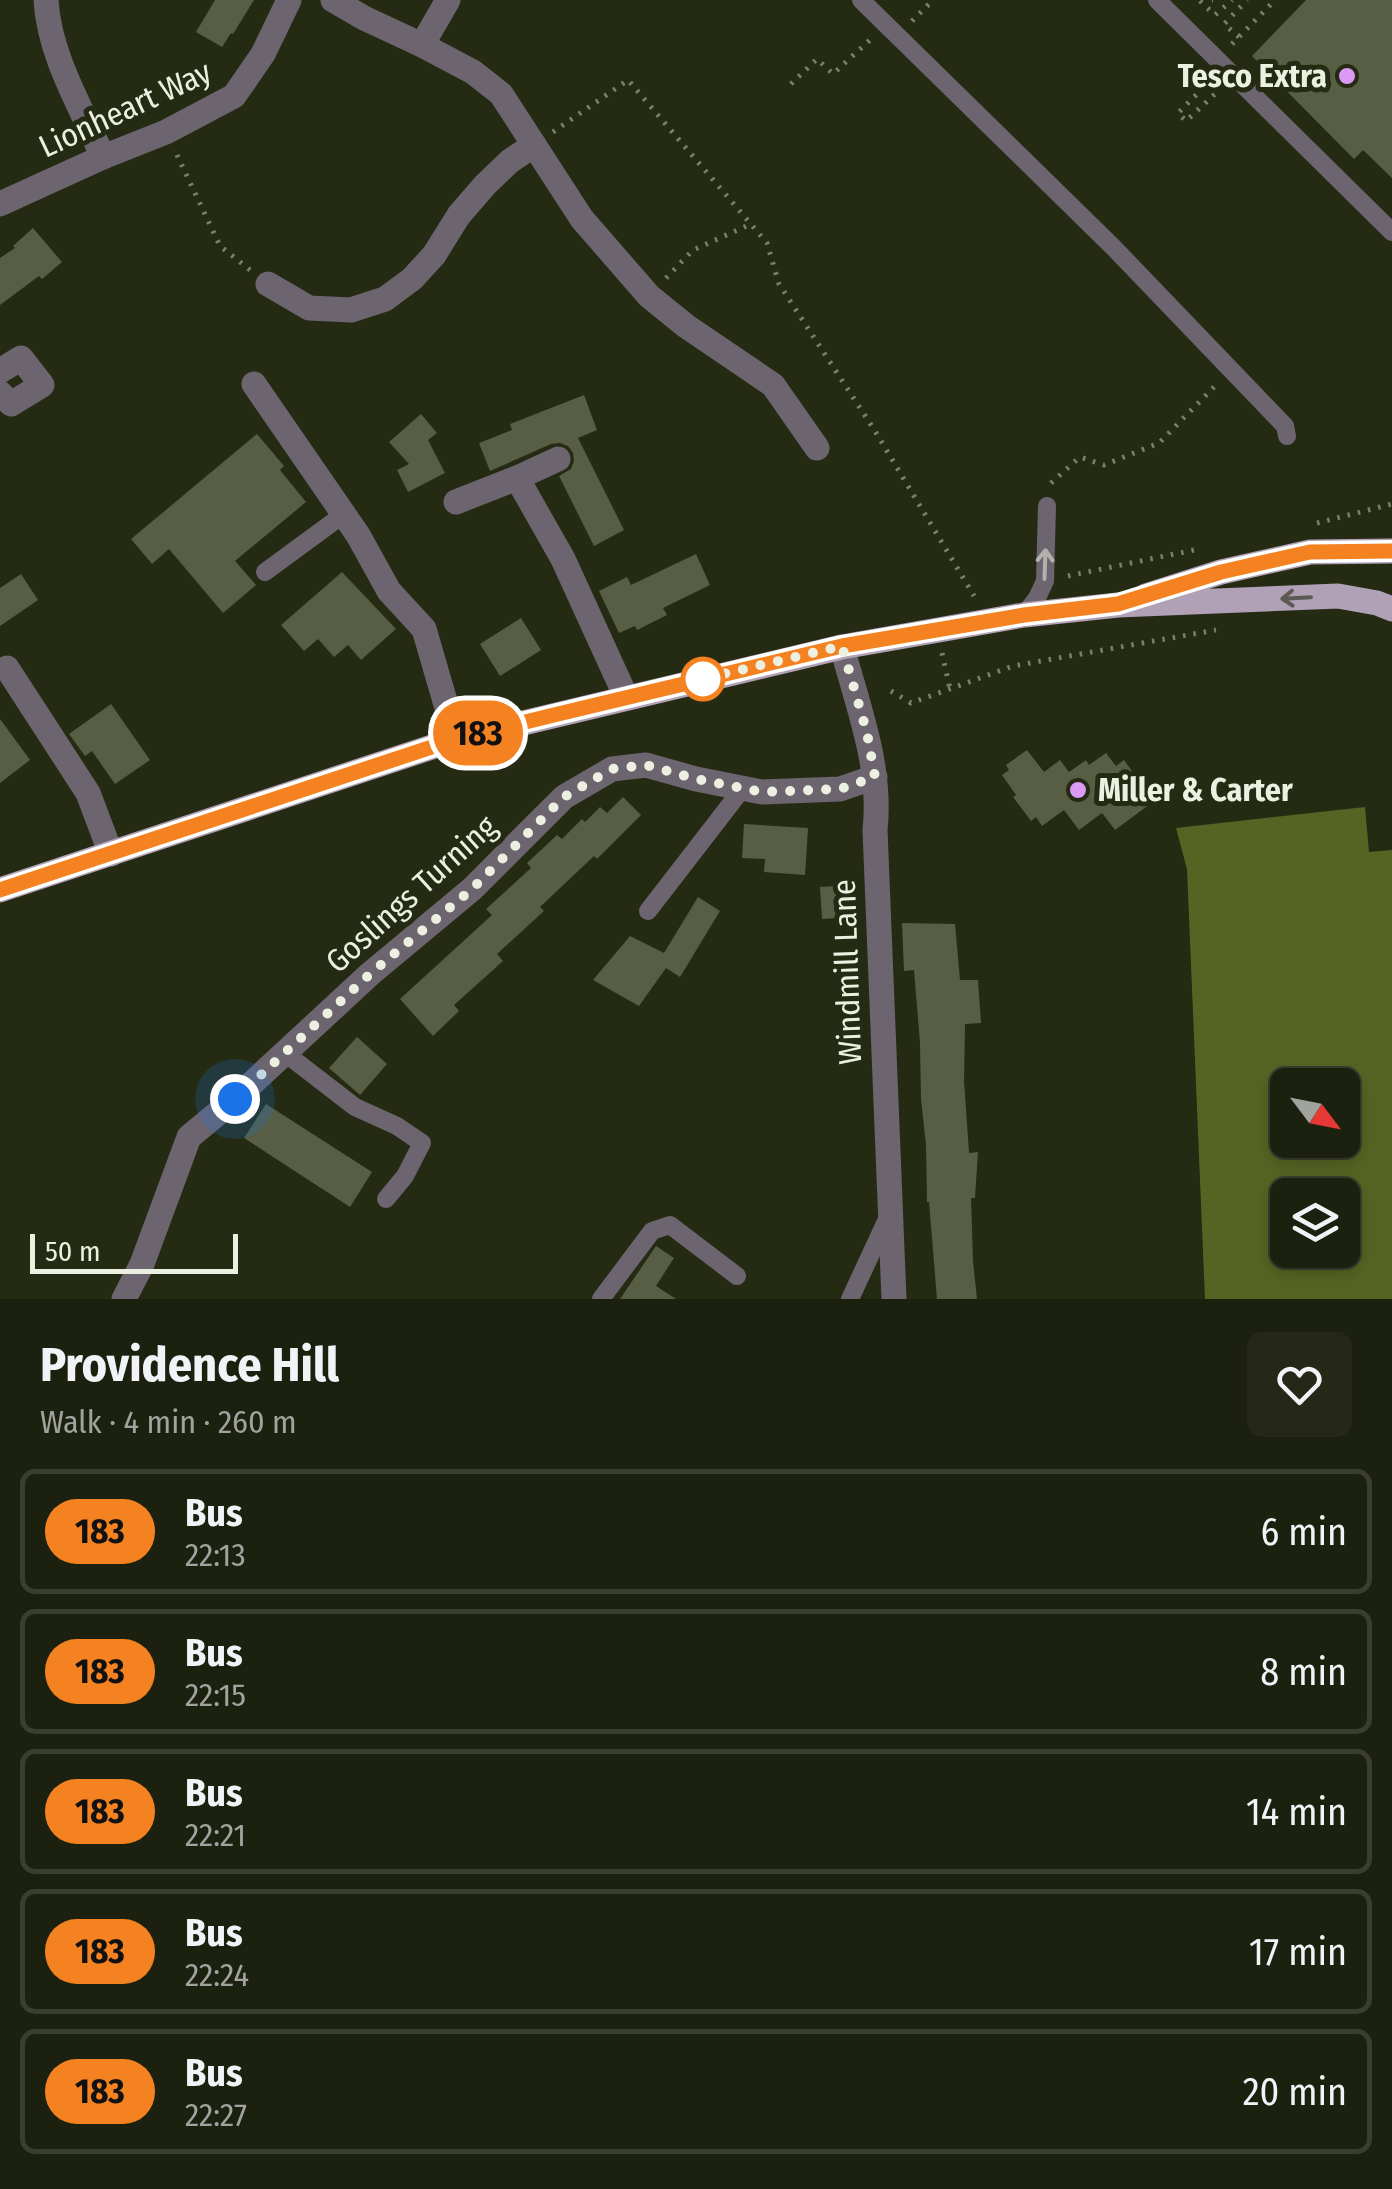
<!DOCTYPE html>
<meta charset="utf-8">
<style>
:root{--surface:#1c200e;--page:#252817;--text:#f1f3f6;--muted:#a0a39e;--line:#3a3e2e}
body{margin:0;font-family:"Fira Sans Condensed",sans-serif;background:var(--page);color:var(--text);height:100vh;display:flex;flex-direction:column;font-size:38px;white-space:nowrap}
*{box-sizing:border-box;margin:0}
p{font-size:32px;color:var(--muted)}
.icon{flex:none;width:55px;height:55px;fill:none;stroke:currentColor;stroke-width:2;stroke-linecap:round;stroke-linejoin:round}
.map{position:relative;height:1299px;overflow:hidden}
.side{display:flex;flex-direction:column;background:var(--surface);flex:1}
.side>*{flex:none}
.badge{padding:0 20px;border-radius:32px;font-size:35px;line-height:65px}
.needle{width:65px;rotate:122deg}
.tools{position:absolute;left:1270px;top:1068px;display:grid;gap:20px}
.tools a{display:grid;place-items:center;width:90px;height:90px;border-radius:15px;background:var(--surface);box-shadow:0 5px 15px #0003,0 0 0 2px var(--line);font-size:50px}
.scale{position:absolute;left:30px;bottom:25px;width:208px;box-sizing:border-box;padding-left:10px;border:5px solid #ebf0e0;border-top:0;font-size:28px;line-height:35px;white-space:nowrap;color:#ebf0e0;-webkit-text-stroke:8px #252b13;paint-order:stroke}
.you{position:absolute;width:50px;height:50px;margin:-25px;border:8px solid #fff;border-radius:50%;background:#1a73e8;box-shadow:0 0 0 15px #1a73e833}
.map>.badge{position:absolute;translate:-50% -50%;box-shadow:0 0 0 5px #fff}
.round{display:grid;place-items:center;flex:none;width:105px;height:105px;border-radius:15px;background:var(--page)}
.overview{display:flex;align-items:center;justify-content:space-between;height:170px;padding:0 40px}
h1{font-size:48px;font-weight:700;line-height:75px}
ul{padding:0;list-style:none}
li{display:flex;align-items:center;gap:30px;height:125px;margin:0 20px 15px;padding:0 20px;border:5px solid var(--line);border-radius:15px}
li div{flex:1}
li b{display:block;font-size:38px}
li em{font-style:normal}
li .badge{min-width:110px;font-weight:700;text-align:center}
.map>svg:first-child{display:block}
.forest{fill:#556423;fill-rule:evenodd}
.building{fill:#575e44}
.lines{fill:none;stroke-linecap:round;stroke-linejoin:round}
.path{stroke:#7b806c;stroke-width:5;stroke-dasharray:2.5 8;stroke-linecap:butt}
.service{stroke:#6c6570;stroke-width:18}
.minor{stroke:#6c6570;stroke-width:25}
.primary{stroke:#b0a1b7;stroke-width:25}
.oneway{stroke:#b2b1ae}
.oneway2{stroke:#5d5a55}
.line-casing{stroke:#fff;stroke-width:22}
.line{stroke:#f58220;stroke-width:15}
.walk{stroke:#ebf0e0;stroke-width:10;stroke-dasharray:0 18}
.poi-dot{fill:#da9af6;stroke:#252b13;stroke-width:4}
.stop-dot{fill:#fff;stroke:#f58220;stroke-width:5}
.labels{text-anchor:middle;dominant-baseline:central;stroke-width:10;stroke-linejoin:round;paint-order:stroke}
.poi-label{font-size:32px;font-weight:bold;fill:#ebf0e0;stroke:#252b13;text-anchor:end}
.street-label{font-size:32px;fill:#ebf0e0;stroke:#252b13}
</style>
<div class="map">
<svg width="1392" height="1299" viewBox="0 0 1392 1299">
<rect width="100%" height="100%" fill="#252b13"/>
<path class="forest" d="M1365 807 1369 852 1392 850V1299H1205L1187 869 1176 828ZM1288 1085H1342V1140H1288ZM1288 1195H1342V1250H1288Z"/>
<g class="building">
<polygon points="215,0 254,0 233,34 231,33 222,47 196,32"/>
<polygon points="1306,0 1392,0 1392,178 1363,150 1354,159 1252,56"/>
<polygon points="33,228 62,262 42,279 39,276 0,305 0,258 15,248 13,246"/>
<polygon points="584,395 597,430 578,438 624,530 594,546 559,476 571,469 574,461 573,453 568,446 560,443 551,444 490,471 479,443 512,430 510,424"/>
<polygon points="421,414 437,433 428,440 445,473 408,492 397,470 409,464 389,442"/>
<polygon points="257,434 284,466 280,470 306,502 235,561 256,585 223,613 169,549 152,564 131,539"/>
<polygon points="696,554 710,585 663,608 667,615 637,630 635,626 619,633 599,591 627,577 631,585"/>
<polygon points="342,572 396,629 361,660 348,645 334,657 318,639 304,651 281,625"/>
<polygon points="21,574 38,600 0,626 0,588"/>
<polygon points="521,618 541,650 500,676 480,644"/>
<polygon points="111,704 150,760 115,784 92,751 85,756 69,734"/>
<polygon points="0,719 30,760 0,783"/>
<polygon points="1027,750 1044,772 1060,760 1069,772 1086,760 1089,765 1106,753 1116,766 1124,760 1145,789 1141,792 1150,804 1115,830 1102,813 1079,830 1064,810 1042,826 1036,817 1031,821 1013,797 1016,795 1002,775 1009,770 1006,765"/>
<polygon points="623,797 641,815 597,859 594,856 540,907 544,911 497,954 503,961 454,1005 459,1011 433,1036 400,999 492,915 486,909 531,868 527,863 557,835 562,839 582,819 585,822 600,807 607,813"/>
<polygon points="744,824 808,828 805,875 764,872 765,859 742,858"/>
<polygon points="851,885 852,917 822,919 820,887"/>
<polygon points="698,897 720,911 680,977 666,968 639,1006 593,980 630,936 664,953"/>
<polygon points="902,923 955,924 960,980 978,980 981,1023 965,1024 964,1081 969,1153 978,1152 975,1198 971,1198 973,1261 977,1299 937,1299 929,1202 927,1202 926,1145 921,1099 920,1043 914,970 904,971"/>
<polygon points="357,1037 387,1064 360,1095 329,1068"/>
<polygon points="266,1104 372,1172 350,1207 244,1138"/>
<polygon points="656,1246 674,1258 656,1286 676,1299 620,1299"/>
</g>
<g class="lines">
<g class="path">
<polyline points="1212,0 1213,0"/>
<polyline points="1200,1 1215,15 1232,0"/>
<polyline points="912,21 933,0"/>
<polyline points="1239,37 1224,24 1247,0"/>
<polyline points="1232,44 1275,0"/>
<polyline points="1207,80 1209,82 1178,113 1186,121 1218,91"/>
<polyline points="791,84 817,59 833,74 872,38"/>
<polyline points="553,132 628,80 767,243 779,284 875,431 974,596"/>
<polyline points="177,155 220,246 250,270"/>
<polyline points="666,278 693,250 751,224"/>
<polyline points="1051,483 1080,457 1104,465 1159,443 1216,385"/>
<polyline points="1317,523 1392,504"/>
<polyline points="1068,576 1199,549"/>
<polyline points="942,653 950,689"/>
<polyline points="891,691 911,703 1013,666 1216,630"/>
</g>
<g class="service">
<polyline points="861,0 1114,248 1285,426 1287,436"/>
<polyline points="1157,0 1392,232"/>
<polyline points="265,572 344,514"/>
<polyline points="1024,615 1037,598 1045,581 1047,506"/>
<polyline points="648,911 743,788"/>
<polyline points="285,1053 355,1107 397,1126 422,1143 405,1176 386,1199"/>
<polyline points="601,1299 652,1231 670,1225 737,1276"/>
<polyline points="850,1299 889,1215"/>
</g>
<g class="minor">
<path d="M46 0C49 55 81 107 103 157"/>
<polyline points="333,0 364,18 422,45 473,72 501,94 582,219 649,296 686,326 773,385 817,448"/>
<polyline points="422,45 448,0"/>
<polyline points="0,204 103,157 166,132 234,96 263,54 289,0"/>
<polyline points="268,284 309,308 351,310 385,299 412,279 434,255 459,215 485,185 510,161 534,145"/>
<polyline points="0,371 21,358 42,385 11,404 0,393"/>
<polyline points="254,384 358,535 389,591 424,629 456,739"/>
<polyline points="517,478 558,459"/>
<polyline points="456,502 517,478 563,559 626,697"/>
<path d="M842 647C858 707 882 767 875 830L894 1299"/>
<polyline points="7,668 88,793 111,854"/>
<polyline points="124,1299 142,1264 189,1137 235,1099 370,974 472,889 564,797 612,769 646,765 696,779 762,792 840,789 875,777"/>
</g>
<g class="primary">
<polyline points="1146,596 1221,572 1310,552 1392,551"/>
<polyline points="0,890 456,739 842,647 1024,615 1118,605 1338,596 1377,603 1392,609"/>
</g>
</g>
<defs><path id="oneway-shaft" d="M-6 0H5M1.5-3L5.5 0L1.5 3" fill="none" stroke-width="1.6" stroke-linecap="round" stroke-linejoin="round" transform="scale(2.5)"/></defs>
<use class="oneway" href="#oneway-shaft" transform="translate(1045 564) rotate(-88)"/>
<use class="oneway2" href="#oneway-shaft" transform="translate(1296 598) rotate(177)"/>
<g class="lines">
<defs>
<polyline id="line" points="0,890 456,739 558,714 842,646 1024,615 1118,604 1221,572 1310,552 1392,551"/>
</defs>
<use href="#line" class="line-casing"/>
<use href="#line" class="line"/>
<polyline class="walk" points="235,1099 370,974 472,889 564,797 612,769 646,765 696,779 762,792 840,789 875,777 867,733 842,646 698,680 703,679"/>
</g>
<g class="poi-dot">
<circle cx="1347" cy="76" r="10"/>
<circle cx="1078" cy="790" r="10"/>
</g>
<circle class="stop-dot" cx="703" cy="679" r="20"/>
<g class="labels">
<g class="poi-label">
<text x="1327" y="76">Tesco Extra</text>
<text x="1098" y="790" text-anchor="start">Miller &amp; Carter</text>
</g>
<g class="street-label">
<text transform="translate(125 109) rotate(-25)">Lionheart Way</text>
<text transform="translate(411 894) rotate(-42)">Goslings Turning</text>
<text transform="translate(847 972) rotate(-92)">Windmill Lane</text>
</g>
</g>
</svg>
<div class="tools">
<a><svg class="needle" viewBox="-14 -14 28 28"><path d="M0-13l5 13h-10z" fill="#e53935"/><path d="M0 13l5-13h-10z" fill="#a0a39e"/></svg></a>
<a><svg class="icon" aria-label="layers" viewBox="0 0 24 24"><path d="M12 4l9 5-9 5-9-5zM3 14l9 5 9-5"/></svg></a>
</div>
<div class="scale">50 m</div>
<div class="you" style="left:235px;top:1099px"></div>
<b class="badge" style="left:478px;top:733px;background:#f58220;color:#111">183</b>
</div>
<section class="side">
<div class="overview"><div><h1>Providence Hill</h1><p>Walk · 4 min · 260 m</p></div><a class="round"><svg class="icon" aria-label="heart" viewBox="0 0 24 24"><path d="M12 20l-8-8c-3-5 5-10 8-4 3-6 11-1 8 4z"/></svg></a></div>
<ul>
<li><span class="badge" style="background:#f58220;color:#111">183</span><div><b>Bus</b><p>22:13</p></div><em>6 min</em></li>
<li><span class="badge" style="background:#f58220;color:#111">183</span><div><b>Bus</b><p>22:15</p></div><em>8 min</em></li>
<li><span class="badge" style="background:#f58220;color:#111">183</span><div><b>Bus</b><p>22:21</p></div><em>14 min</em></li>
<li><span class="badge" style="background:#f58220;color:#111">183</span><div><b>Bus</b><p>22:24</p></div><em>17 min</em></li>
<li><span class="badge" style="background:#f58220;color:#111">183</span><div><b>Bus</b><p>22:27</p></div><em>20 min</em></li>
</ul>
</section>
